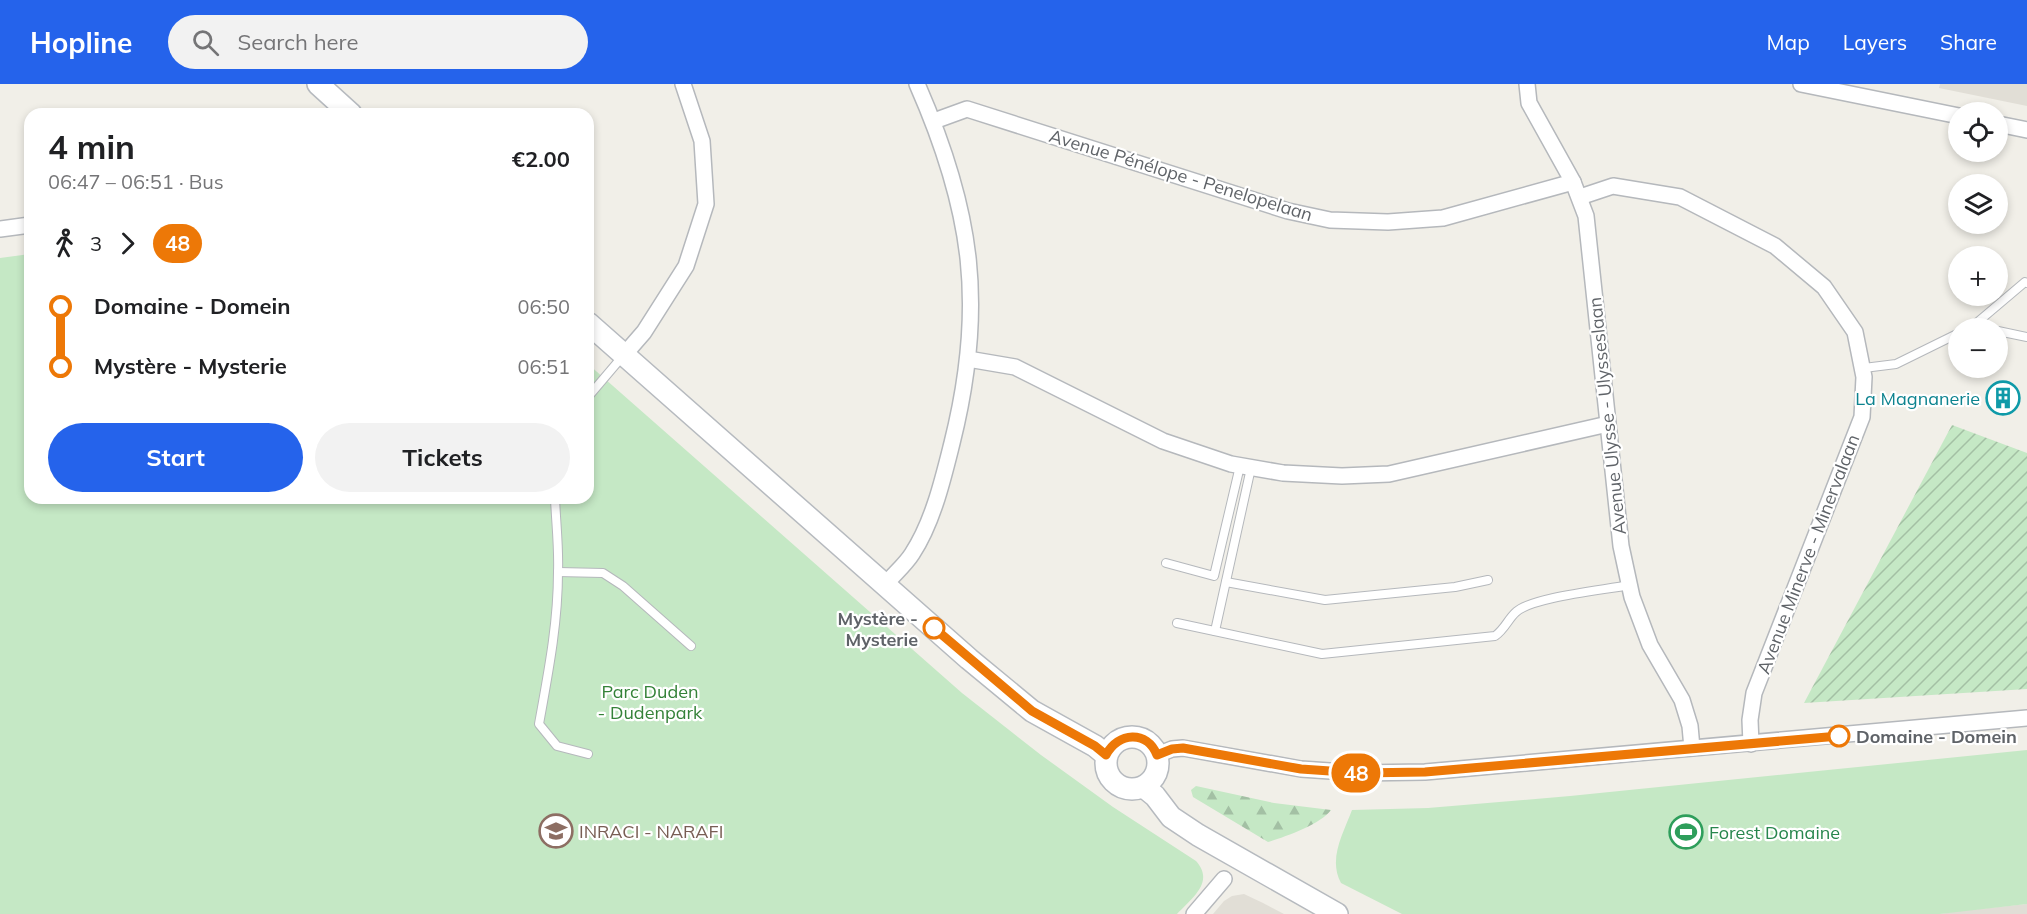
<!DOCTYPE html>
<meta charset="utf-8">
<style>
:root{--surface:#fff;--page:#f2f2f2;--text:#202124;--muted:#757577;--accent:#2563eb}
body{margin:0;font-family:Mulish,sans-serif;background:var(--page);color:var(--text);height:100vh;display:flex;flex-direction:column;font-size:22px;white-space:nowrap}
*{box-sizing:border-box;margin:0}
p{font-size:20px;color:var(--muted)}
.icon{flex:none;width:33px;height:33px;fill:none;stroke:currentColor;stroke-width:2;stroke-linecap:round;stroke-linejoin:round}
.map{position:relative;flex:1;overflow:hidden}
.panel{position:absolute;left:24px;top:24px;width:570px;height:396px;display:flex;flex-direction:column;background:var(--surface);border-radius:18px;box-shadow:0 3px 9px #0003}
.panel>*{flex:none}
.badge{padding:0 12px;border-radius:20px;font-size:21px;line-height:39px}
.tools{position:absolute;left:1948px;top:18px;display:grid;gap:12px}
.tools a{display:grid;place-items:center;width:60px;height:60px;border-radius:50%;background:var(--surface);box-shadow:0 3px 9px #0003;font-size:30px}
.map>.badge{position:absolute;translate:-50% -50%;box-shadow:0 0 0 3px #fff}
.legs{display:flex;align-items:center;gap:9px;height:66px;padding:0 24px;font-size:20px}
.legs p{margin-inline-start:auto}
.headline{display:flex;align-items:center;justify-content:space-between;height:102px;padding:0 24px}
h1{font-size:33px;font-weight:700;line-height:45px}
.button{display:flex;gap:12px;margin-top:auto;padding:12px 24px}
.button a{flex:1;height:69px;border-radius:36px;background:var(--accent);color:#fff;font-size:24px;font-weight:700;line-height:69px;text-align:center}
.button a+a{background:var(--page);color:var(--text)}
ul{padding:0 24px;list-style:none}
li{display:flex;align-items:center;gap:21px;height:60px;font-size:22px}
li i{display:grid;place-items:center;width:9px;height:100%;margin:0 8px;background:currentColor}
li i::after{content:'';width:15px;height:15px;margin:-8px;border:4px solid;border-radius:50%;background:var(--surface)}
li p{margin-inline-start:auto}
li:first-child i{background:linear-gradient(#0000 50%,currentColor 0)}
li:last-child i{background:linear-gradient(currentColor 50%,#0000 0)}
header{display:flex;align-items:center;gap:36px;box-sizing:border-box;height:84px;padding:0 30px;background:var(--accent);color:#fff}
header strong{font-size:28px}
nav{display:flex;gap:33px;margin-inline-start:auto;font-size:21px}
.search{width:420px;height:54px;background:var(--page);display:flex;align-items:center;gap:15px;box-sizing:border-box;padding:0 21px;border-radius:33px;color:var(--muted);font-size:22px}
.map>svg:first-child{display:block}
.education{fill:#e1ded6}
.forest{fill:url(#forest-firs)}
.park{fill:#c5e8c5}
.garden{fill:url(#garden-furrows)}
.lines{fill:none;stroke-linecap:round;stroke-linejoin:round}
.lane-casing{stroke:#b5b8bc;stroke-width:10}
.street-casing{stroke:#b5b8bc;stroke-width:18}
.secondary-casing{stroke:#b6babf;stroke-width:24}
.lane{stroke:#fff;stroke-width:8}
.street{stroke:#fff;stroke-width:15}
.secondary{stroke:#fff;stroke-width:21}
.line-1-casing{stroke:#fff;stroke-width:14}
.line-1{stroke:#ed7807;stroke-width:9}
.stop-1-dot{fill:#fff;stroke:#ed7807;stroke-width:3}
.labels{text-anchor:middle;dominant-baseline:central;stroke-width:4.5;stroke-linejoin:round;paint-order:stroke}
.street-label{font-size:18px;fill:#5f6368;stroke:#fff}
.culture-label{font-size:18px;fill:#0d838f;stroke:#fff;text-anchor:end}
.stop-label{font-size:18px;font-weight:bold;fill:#5f6368;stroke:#fff;text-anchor:end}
.park-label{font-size:18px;fill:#348238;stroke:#fff}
.education-label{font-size:18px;fill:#785e54;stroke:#fff;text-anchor:start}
.leisure-label{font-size:18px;fill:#27864d;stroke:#fff;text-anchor:start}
</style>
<header>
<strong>Hopline</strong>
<div class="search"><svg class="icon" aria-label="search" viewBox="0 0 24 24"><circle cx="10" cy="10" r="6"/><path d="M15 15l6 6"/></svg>Search here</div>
<nav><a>Map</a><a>Layers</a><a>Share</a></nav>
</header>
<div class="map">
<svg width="2027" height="830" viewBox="0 0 2027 830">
<defs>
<pattern id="forest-firs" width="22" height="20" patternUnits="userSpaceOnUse" patternTransform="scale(1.5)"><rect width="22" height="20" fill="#c5e8c5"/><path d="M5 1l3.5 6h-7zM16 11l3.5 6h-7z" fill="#a3c0a4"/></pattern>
<pattern id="garden-furrows" width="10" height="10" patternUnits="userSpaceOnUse" patternTransform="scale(1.5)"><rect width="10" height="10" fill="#c5e8c5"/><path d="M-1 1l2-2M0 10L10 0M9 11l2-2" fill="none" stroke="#a3c0a4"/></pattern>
</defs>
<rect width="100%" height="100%" fill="#f1efe8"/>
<g class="education">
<polygon points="1940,0 2027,0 2027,22 1939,4"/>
<polygon points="1244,810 1263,819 1284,830 1213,830 1224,817 1232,812"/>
<polygon points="2027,820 2027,830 1940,830 1959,827"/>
</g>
<path class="forest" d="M1196 702 1274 719 1331 726C1321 740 1285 753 1268 758L1193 713 1191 706Z"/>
<g class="park">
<path d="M30 170V414H588V280L962 609 1041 671 1113 723 1196 777C1215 798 1192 814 1177 830H0V174Z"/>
<path d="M2027 666V820L1940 830H1402L1341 799C1328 775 1343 750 1352 726L1428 724 1570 712Z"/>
</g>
<polygon class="garden" points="1952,341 2027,369 2027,605 1804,619"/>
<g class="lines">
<defs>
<g id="lane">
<polyline points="1973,242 2025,198 2027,199"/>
<polyline points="1968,244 1973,242 1985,244"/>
<polyline points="1998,247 2027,253"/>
<polyline points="1864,284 1896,280 1959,249"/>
<polyline points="588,313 622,273"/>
<path d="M555 414C556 439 559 464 558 488 558 540 548 590 539 640L557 662 588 670"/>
<polyline points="1166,479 1214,492 1240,382"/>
<polyline points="558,488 603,489 623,502 691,562"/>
<polyline points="1226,498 1325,516 1455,503 1488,496"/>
<path d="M1177 539 1322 570 1495 552C1505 545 1508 535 1516 528 1532 513 1605 506 1629 501"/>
<polyline points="1215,547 1251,384"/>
</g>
<g id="street">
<polyline points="1527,0 1529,19 1573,98 1586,132 1621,462 1632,513 1650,561 1682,616 1690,642 1692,664"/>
<polyline points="1801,0 1959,32"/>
<polyline points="934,37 967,25 1288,127 1330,136 1388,138 1443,134 1573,98"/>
<polyline points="1998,40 2027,46"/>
<polyline points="1580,113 1613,102 1680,113 1775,162 1824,203 1855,248 1864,293 1862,333 1754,609 1750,636 1751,660"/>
<polyline points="0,145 30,141"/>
<polyline points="624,271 644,248 686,182 706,120 702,57 683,0"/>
<polyline points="968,275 1015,283 1163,357 1231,380 1283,389 1342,392 1389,390 1608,340"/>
<path d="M885 501C894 490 905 481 912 470 933 438 943 395 952 359 986 223 973 127 917 0"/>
<polyline points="1157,671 1172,665 1183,664 1301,685 1359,689 1425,688 2027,634"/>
<polyline points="1194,830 1224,795"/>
</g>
<g id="secondary">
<polyline points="318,0 351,30"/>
<polyline points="588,239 969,575 1032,627 1095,662 1106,671"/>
<circle cx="1132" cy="679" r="26"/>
<polyline points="1144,703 1155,712 1171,733 1198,751 1337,830"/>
</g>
</defs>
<use href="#lane" class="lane-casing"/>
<use href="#street" class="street-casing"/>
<use href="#secondary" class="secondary-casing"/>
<use href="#lane" class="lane"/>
<use href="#street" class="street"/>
<use href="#secondary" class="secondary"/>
</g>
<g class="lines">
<defs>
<path id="line-1" d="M934 544 1032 627 1095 662 1106 671C1118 648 1147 646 1157 671L1172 665 1183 664 1301 685 1359 689 1425 688 1839 652"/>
</defs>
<use href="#line-1" class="line-1-casing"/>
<use href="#line-1" class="line-1"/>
</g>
<defs>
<symbol id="building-ring" viewBox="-11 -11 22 22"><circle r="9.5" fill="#fff" stroke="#0f9aa8" stroke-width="1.5"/><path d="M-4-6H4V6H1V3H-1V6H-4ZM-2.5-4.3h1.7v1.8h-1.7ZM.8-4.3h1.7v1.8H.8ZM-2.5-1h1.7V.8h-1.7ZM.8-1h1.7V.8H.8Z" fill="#0f9aa8"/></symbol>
<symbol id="university-ring" viewBox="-11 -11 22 22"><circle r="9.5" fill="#fff" stroke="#8d6e63" stroke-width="1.5"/><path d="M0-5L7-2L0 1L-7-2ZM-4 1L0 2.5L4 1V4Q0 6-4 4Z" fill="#8d6e63"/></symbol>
<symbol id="stadium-ring" viewBox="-11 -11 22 22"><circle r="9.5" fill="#fff" stroke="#2e9e5b" stroke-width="1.5"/><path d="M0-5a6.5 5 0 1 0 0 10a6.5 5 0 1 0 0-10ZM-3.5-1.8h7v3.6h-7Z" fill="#2e9e5b"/></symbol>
</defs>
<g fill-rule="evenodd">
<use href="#building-ring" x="1984" y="295" width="38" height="38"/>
<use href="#university-ring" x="537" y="728" width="38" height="38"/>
<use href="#stadium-ring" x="1667" y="729" width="38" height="38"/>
</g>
<g class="stop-1-dot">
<circle cx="934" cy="544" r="10"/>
<circle cx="1839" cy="652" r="10"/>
</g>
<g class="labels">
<g class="street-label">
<text transform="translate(1181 91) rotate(17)">Avenue Pénélope - Penelopelaan</text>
<text transform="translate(1607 332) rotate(-96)">Avenue Ulysse - Ulysseslaan</text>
<text transform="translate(1808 470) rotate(-69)">Avenue Minerve - Minervalaan</text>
</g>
<g class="culture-label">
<text x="1980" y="314">La Magnanerie</text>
</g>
<g class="stop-label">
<text x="918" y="534">Mystère -<tspan x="918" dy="21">Mysterie</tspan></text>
<text x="1856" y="652" text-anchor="start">Domaine - Domein</text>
</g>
<g class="park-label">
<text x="650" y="607">Parc Duden<tspan x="650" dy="21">- Dudenpark</tspan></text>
</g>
<g class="education-label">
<text x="579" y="747">INRACI - NARAFI</text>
</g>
<g class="leisure-label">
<text x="1709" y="748">Forest Domaine</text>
</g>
</g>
</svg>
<div class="tools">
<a><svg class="icon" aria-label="locate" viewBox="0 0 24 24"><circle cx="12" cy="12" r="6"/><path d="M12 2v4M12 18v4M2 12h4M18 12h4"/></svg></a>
<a><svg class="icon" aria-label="layers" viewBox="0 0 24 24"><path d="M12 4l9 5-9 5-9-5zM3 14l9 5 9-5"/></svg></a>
<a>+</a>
<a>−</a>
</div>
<b class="badge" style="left:1356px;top:689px;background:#ed7807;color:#fff">48</b>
<section class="panel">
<div class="headline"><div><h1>4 min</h1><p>06:47 – 06:51 · Bus</p></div><b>€2.00</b></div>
<div class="legs"><svg class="icon" aria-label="walk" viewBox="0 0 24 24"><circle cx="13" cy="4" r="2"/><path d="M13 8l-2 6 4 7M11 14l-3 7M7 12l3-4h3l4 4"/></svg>3<svg class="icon" aria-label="forward" viewBox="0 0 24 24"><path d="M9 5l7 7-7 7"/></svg><b class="badge" style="background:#ed7807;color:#fff">48</b></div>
<ul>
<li><i style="color:#ed7807"></i><b>Domaine - Domein</b><p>06:50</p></li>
<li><i style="color:#ed7807"></i><b>Mystère - Mysterie</b><p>06:51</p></li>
</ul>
<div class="button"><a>Start</a><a>Tickets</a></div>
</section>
</div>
